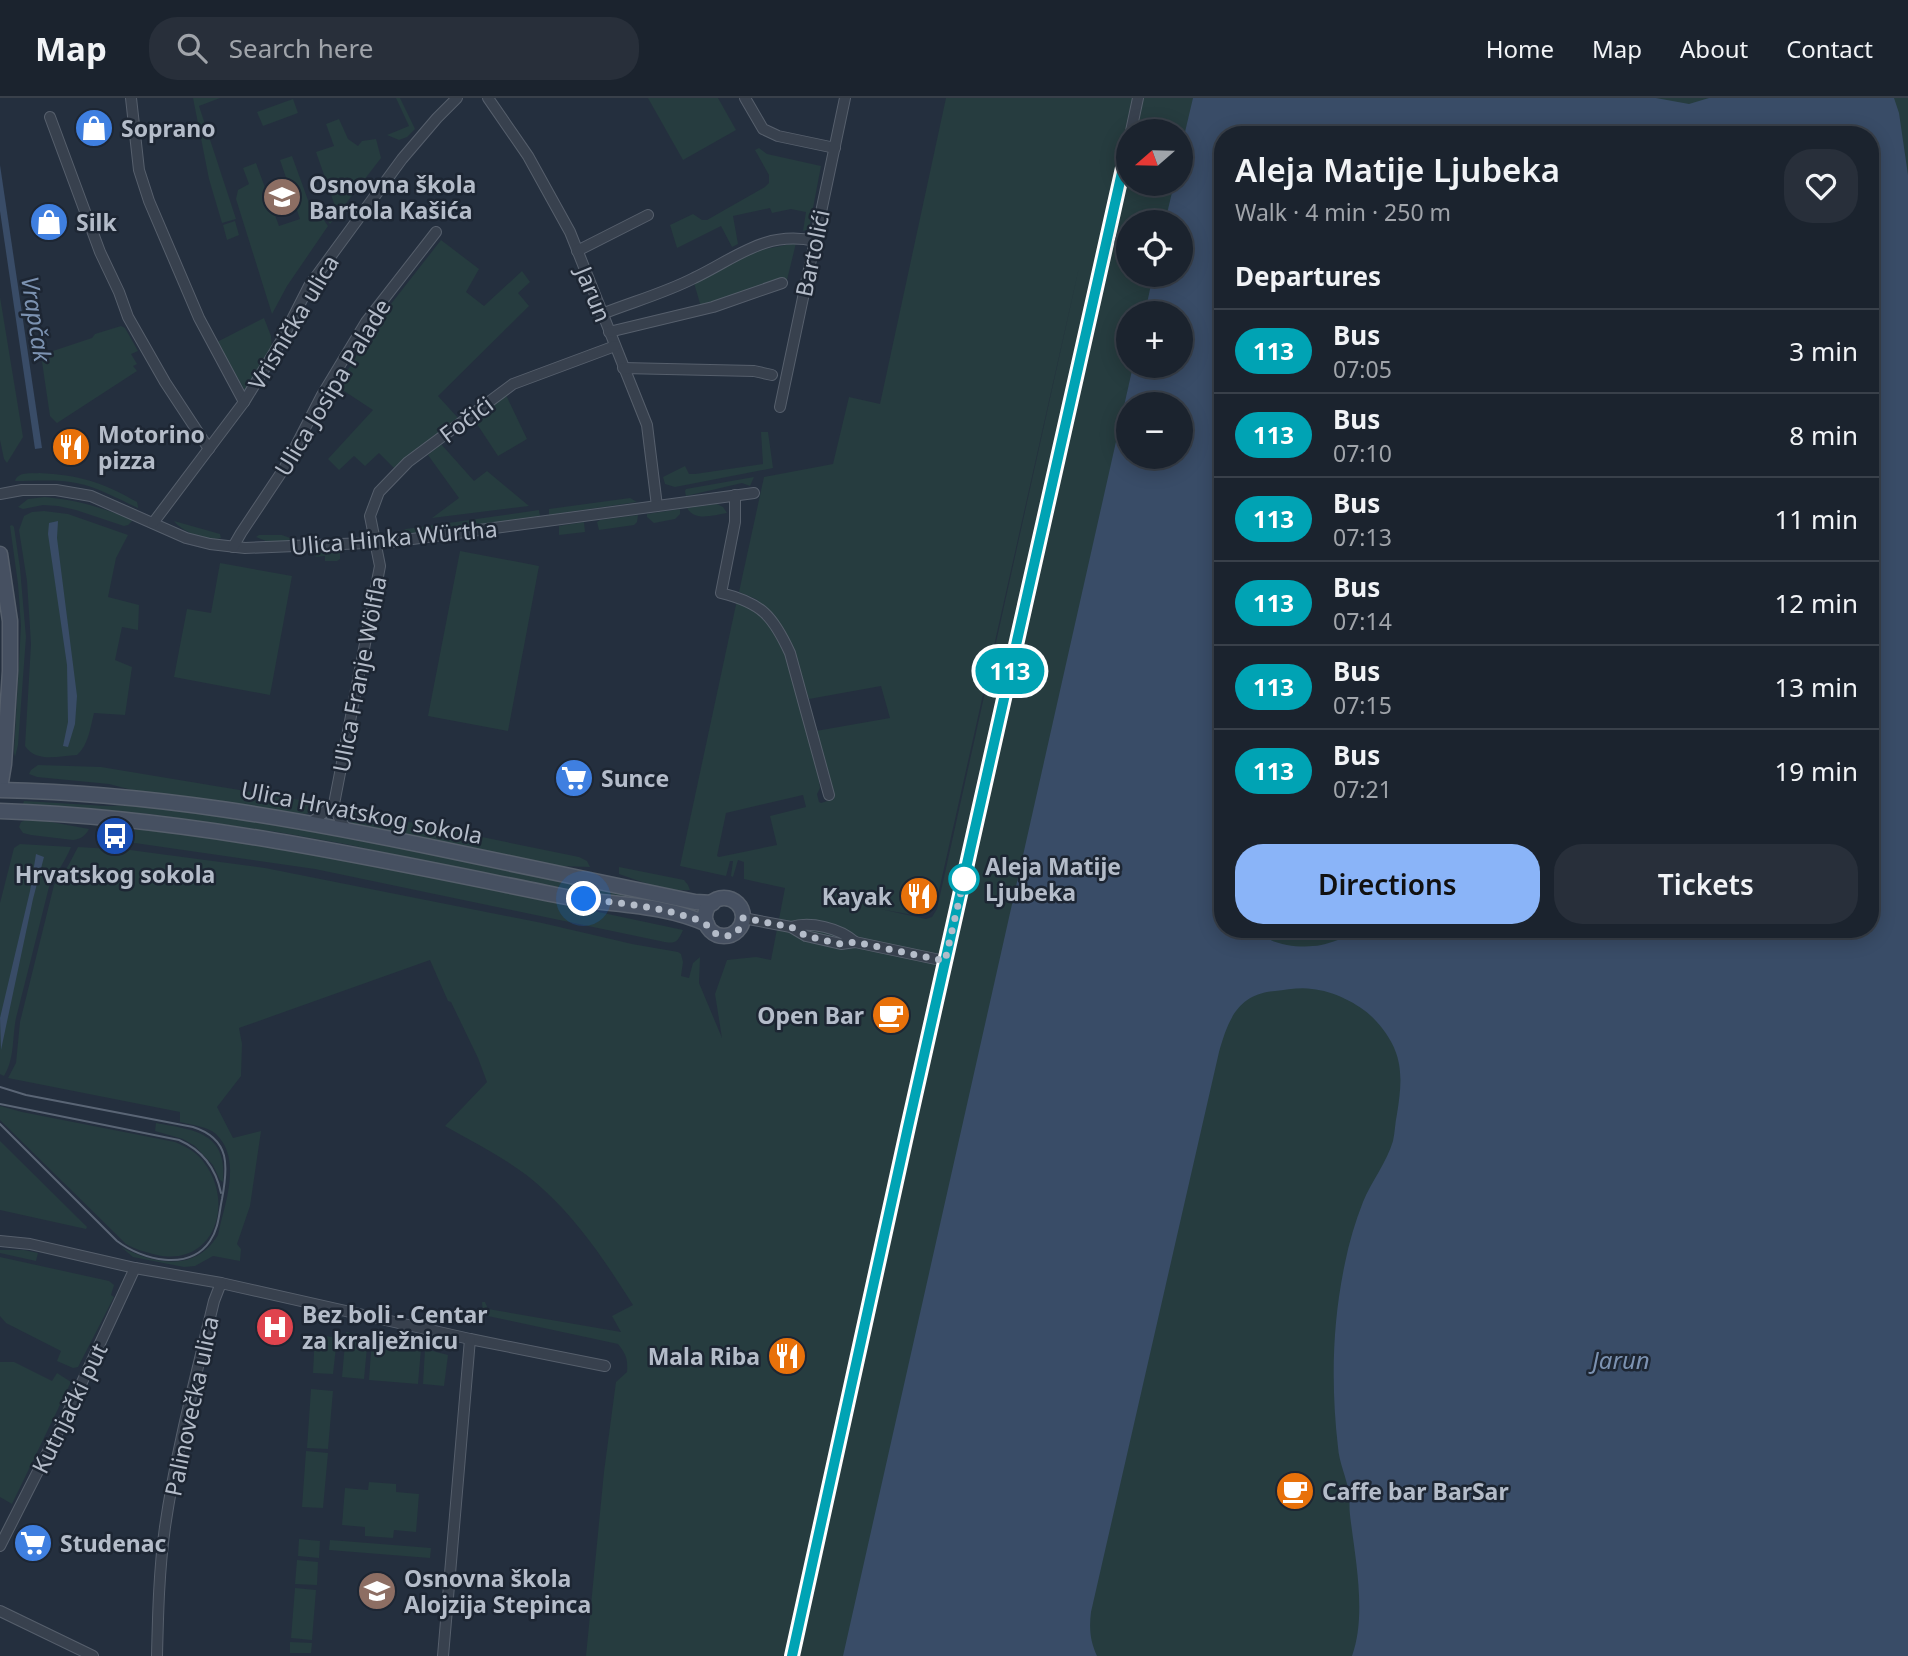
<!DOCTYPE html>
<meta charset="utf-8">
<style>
:root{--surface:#1b232e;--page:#282f3a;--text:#f1f3f6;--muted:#a0a4aa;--line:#39404a;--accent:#8ab4f8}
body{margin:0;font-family:"Noto Sans",sans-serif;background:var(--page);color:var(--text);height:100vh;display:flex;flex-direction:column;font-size:26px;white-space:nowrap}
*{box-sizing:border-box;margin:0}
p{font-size:23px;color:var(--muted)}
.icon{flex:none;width:38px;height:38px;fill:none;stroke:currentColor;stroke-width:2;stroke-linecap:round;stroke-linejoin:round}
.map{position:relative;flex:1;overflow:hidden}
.sheet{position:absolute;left:1214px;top:28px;width:665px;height:812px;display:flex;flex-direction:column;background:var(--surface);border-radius:28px;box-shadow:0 4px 18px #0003,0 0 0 2px var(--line)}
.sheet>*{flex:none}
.badge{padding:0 14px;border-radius:23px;font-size:24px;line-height:46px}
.needle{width:46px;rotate:250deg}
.controls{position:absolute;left:1116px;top:21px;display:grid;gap:14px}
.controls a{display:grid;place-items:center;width:77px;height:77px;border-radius:50%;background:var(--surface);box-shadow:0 4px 18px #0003,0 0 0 2px var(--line);font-size:35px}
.you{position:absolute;width:35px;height:35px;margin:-18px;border:5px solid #fff;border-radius:50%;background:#1a73e8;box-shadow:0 0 0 10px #1a73e833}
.map>.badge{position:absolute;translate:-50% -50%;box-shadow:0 0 0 4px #fff}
h2{padding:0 21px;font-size:26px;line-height:63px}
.round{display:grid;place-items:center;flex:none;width:74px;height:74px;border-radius:28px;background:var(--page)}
.overview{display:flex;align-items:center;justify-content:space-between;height:119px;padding:0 21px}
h1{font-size:33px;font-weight:600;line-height:52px}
.action{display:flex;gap:14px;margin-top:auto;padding:14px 21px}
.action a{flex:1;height:80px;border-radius:28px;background:var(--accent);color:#111;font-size:28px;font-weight:600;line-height:80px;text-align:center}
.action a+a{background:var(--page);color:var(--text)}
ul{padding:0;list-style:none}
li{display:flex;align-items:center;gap:21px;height:84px;padding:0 21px;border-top:2px solid var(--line)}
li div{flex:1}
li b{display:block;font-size:26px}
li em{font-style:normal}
li .badge{min-width:77px;font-weight:700;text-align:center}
header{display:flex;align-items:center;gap:42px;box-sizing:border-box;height:98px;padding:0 35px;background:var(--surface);border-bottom:2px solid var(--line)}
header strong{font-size:33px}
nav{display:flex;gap:38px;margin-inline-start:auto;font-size:24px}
.search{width:490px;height:63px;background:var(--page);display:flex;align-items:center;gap:18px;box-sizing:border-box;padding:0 24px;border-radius:28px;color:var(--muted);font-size:26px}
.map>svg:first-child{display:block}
.green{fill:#263c3f;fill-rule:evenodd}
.water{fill:#394c67;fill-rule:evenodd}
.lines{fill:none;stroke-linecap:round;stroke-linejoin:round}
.street-casing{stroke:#565f6c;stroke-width:12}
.secondary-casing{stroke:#565f6c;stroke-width:17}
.street{stroke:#38414e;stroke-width:10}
.secondary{stroke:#465061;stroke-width:14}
.tram{stroke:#5a6575;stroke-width:2}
.line-casing{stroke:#fff;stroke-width:16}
.line{stroke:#00a3b4;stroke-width:10}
.walk{stroke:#b4bcc9;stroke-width:7;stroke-dasharray:0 12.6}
.stop-dot{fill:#fff;stroke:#00a3b4;stroke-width:3.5}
.labels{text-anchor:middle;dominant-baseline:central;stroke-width:5;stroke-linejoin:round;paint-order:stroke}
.poi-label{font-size:23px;font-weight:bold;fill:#b4bcc9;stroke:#1d2633;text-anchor:start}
.street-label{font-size:23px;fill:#b4bcc9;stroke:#1d2633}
.stop-label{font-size:23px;font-weight:bold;fill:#b4bcc9;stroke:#1d2633;text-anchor:start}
.water-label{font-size:24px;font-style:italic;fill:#7c92b1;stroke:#1d2633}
</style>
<header>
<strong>Map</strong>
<div class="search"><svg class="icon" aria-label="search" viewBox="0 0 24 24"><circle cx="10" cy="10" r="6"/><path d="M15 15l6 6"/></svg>Search here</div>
<nav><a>Home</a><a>Map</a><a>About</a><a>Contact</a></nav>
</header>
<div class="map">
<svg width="1908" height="1558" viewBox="0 0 1908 1558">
<rect width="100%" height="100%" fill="#242f3e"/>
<g class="green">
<polygon points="193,0 220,0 199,8 236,121 222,125 209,81"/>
<polygon points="396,0 400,0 415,31 407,39 399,42 387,37 409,28"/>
<polygon points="648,0 718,0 736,32 683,62"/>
<path d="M946 0H1908V1558H586L604 1374 616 1284 627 1274C628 1261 626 1256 618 1246L483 1217 482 1204H485L488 1211 621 1234 612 1218 633 1207C607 1166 580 1125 544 1092 516 1065 478 1047 445 1028L487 984 478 960 451 904 448 903 430 862 239 930 242 946 241 978 217 1009 233 1040 261 1033 250 1108 237 1146 241 1151 240 1163 213 1158 195 1168 184 1169 133 1159 121 1149C154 1166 195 1175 218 1137 224 1107 243 1062 216 1036 207 1028 191 1027 180 1024V1014L8 980 16 965 20 924 54 787 68 768 78 749 130 752 265 770 542 825 632 846 678 854 681 856 683 864 681 878 689 880 693 865 700 859 699 885 722 940 715 896 727 862 756 859 771 862 785 790 744 781V764L738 762 733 779 731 778 733 763H730L726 778 680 768 737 502C743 505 751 508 756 512 793 542 807 631 818 677L820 690 817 696 819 704 821 705 834 701 816 633 890 620 881 588 809 601 794 555 764 508 756 501 739 494 764 379 833 366 849 299 880 306ZM1129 33H1181V86H1129ZM1223 37H1871V831H1223ZM1129 124H1181V177H1129ZM1080 165 937 811 932 819 926 821 880 811 913 817 915 804 910 801 913 791 938 797ZM1129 215H1181V268H1129ZM1129 306H1181V359H1129ZM803 697 806 709 770 718 777 747 719 759 717 758 726 715Z"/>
<polygon points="293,1 298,15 263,28 257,14"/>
<polygon points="339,21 348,41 358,48 362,43 376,41 381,60 330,126 321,113 335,108 316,54 334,48 326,26"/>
<polygon points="759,50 767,56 821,68 809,131 803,133 806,114 791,111 772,115 770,110 733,118 738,146 732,149 721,128 677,150 670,127 693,116 702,122 707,122 765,89 769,85 769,77 755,52"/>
<polygon points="292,58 313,116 318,114 328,128 287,188 272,216 236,101 238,92 249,86 243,70 256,65 279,128 300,121 280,62"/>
<polygon points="235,123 239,137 227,142 223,127"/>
<polygon points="441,142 479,171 466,194 484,208 522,173 530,184 518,195 529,208 438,298 458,320 394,370 379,355 365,368 354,358 339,372 328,361 373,312 338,289 373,229"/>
<polygon points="796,145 785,190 781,181 701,209 694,185 737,160 755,153"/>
<polygon points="0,199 23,339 7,365 4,361 0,342"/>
<polygon points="264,220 271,238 272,252 247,292 244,291 217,244"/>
<polygon points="121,228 125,230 138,253 131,256 137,266 133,268 137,273 57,325 50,318 41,257 92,240 95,236"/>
<polygon points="506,297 527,341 498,358 473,320"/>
<polygon points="761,334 768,334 773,370 675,389 665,386 663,379 685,368 689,376 695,376 763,366"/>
<polygon points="441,346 474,383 487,373 529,408 432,420 459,400 428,357"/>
<path d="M39 375C79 377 102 384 137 404L138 409V410C118 401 98 389 76 385 57 381 35 383 15 383 18 373 31 376 39 375Z"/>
<polygon points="754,379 750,388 742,385 686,398 685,393 686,391"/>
<path d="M45 399C77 402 104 410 133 422L128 427 124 428 76 412 58 408 43 407 23 411 18 409 28 401Z"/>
<polygon points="630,400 637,404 549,417 549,411"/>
<path d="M717 406 723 409 727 415C713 417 695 424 687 410Z"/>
<polygon points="680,411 680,416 675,421 654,425 647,419 647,416"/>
<polygon points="539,412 540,418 402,437 404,432 406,431"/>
<path d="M44 413 68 416 128 437 116 460 108 499 139 507 138 532 122 529 115 562 132 569 125 617 94 615C90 630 89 646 77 657 59 658 36 665 25 648L31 546 27 483 19 432 24 418 32 414Z"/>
<polygon points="638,417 637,424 634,427 599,432 597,424 600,422"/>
<path d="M174 423 220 436 221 440C208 444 182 434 174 423Z"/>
<polygon points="584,424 585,434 559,437 559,428"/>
<polygon points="12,427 14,429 20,470 26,539 18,647 15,659 14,654 21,528 18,486 10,428"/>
<polygon points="259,437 282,437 298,443 266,443 256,439"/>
<polygon points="319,453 340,453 340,461 337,463 325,463 325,458 315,459"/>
<polygon points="460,453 539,468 508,633 428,618"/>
<polygon points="220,465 292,478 270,597 174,579 187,511 211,515"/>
<polygon points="38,667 101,669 324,706 314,714 305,716 136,693 109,686 37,679 29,676 31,672"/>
<polygon points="24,703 107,708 137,707 163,709 326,733 686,809 685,812 619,799 579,796 345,746 277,734 149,716 23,706"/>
<polygon points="341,710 579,759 587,763 590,769 558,768 537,764 354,726 346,720"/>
<path d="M28 721H35L89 731C85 738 81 741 73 742L31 737 23 735 19 729 21 724Z"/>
<path d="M146 731 266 746 434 779 683 832C677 846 674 846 660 843L315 771 128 744 124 742 121 733Z"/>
<path d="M20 746 71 749C65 764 56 775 49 789 38 833 27 877 16 920 12 940 15 960 4 978L0 976V805L14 750Z"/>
<path d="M619 769 684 782 688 787 690 792C665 794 642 784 619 776Z"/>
<path d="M0 1008 22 1014 175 1044C187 1049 198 1055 205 1066 235 1107 213 1169 157 1157 146 1154 136 1152 126 1146L0 1022Z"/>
<path d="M156 1025C194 1032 228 1034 223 1084L220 1082 213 1067 195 1048 183 1041 155 1033Z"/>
<polygon points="0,1043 87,1129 86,1131 0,1112"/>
<polygon points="0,1152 24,1152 38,1155 36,1163 0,1155"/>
<polygon points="0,1159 109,1183 114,1187 111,1197 114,1199 78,1269 73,1270 57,1263 61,1253 6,1225 0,1218"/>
<polygon points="346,1234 368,1239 364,1281 342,1279"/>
<polygon points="315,1236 337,1240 333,1276 313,1275"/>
<polygon points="372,1240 421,1251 418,1286 369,1282"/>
<polygon points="425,1251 448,1257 444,1288 423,1286"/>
<polygon points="0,1264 14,1264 52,1283 57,1275 71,1284 12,1406 0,1399"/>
<polygon points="311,1291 333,1293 328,1351 307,1350"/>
<polygon points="306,1353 328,1355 323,1410 302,1409"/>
<polygon points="369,1384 396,1386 396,1394 419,1396 416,1434 394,1432 393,1440 365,1438 365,1429 342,1427 345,1390 368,1392"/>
<polygon points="299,1441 320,1443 319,1460 298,1458"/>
<polygon points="330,1442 431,1450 430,1460 329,1452"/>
<polygon points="297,1462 318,1464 317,1487 295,1486"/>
<polygon points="295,1490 316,1492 312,1542 291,1540"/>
<polygon points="290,1544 312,1545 311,1555 290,1555"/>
</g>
<g class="water">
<path d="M1193 0H1656L1689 6 1709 0H1894L1899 15 1908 77V1558H1352C1367 1517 1355 1459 1350 1417 1349 1410 1350 1402 1349 1396 1347 1380 1339 1365 1338 1349 1331 1288 1332 1226 1345 1165 1349 1145 1355 1124 1363 1104 1371 1084 1387 1064 1393 1043 1395 1034 1395 1025 1397 1016 1403 978 1404 954 1376 923 1362 907 1334 893 1312 891 1300 889 1286 892 1275 893 1237 896 1228 923 1219 954L1091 1514C1089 1530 1090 1543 1097 1558H843L1133 268H1181V215H1145L1153 177H1181V124H1165L1174 86H1181V51ZM1223 37H1871V831H1351L1346 840C1335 842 1324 848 1313 848 1297 850 1265 846 1258 831H1223ZM1129 306H1181V359H1129Z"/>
<polygon points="0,67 42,350 35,351 0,113"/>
<polygon points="58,423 57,440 77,598 75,626 68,649 63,648 68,624 67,567 48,436 49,425"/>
<polygon points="36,756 44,759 33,801 1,952 0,920 30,793"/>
</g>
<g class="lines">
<defs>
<g id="street">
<polyline points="131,0 139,72 149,103 199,220 244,304"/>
<polyline points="488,0 528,58 570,134 647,327 657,408"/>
<polyline points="745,0 763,31 778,38 835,50"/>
<polyline points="50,19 100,154 119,194 128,219 165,284 209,351"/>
<polyline points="1131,33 1138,0"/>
<polyline points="577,153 648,117"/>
<path d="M602 216C632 204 665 195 694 180 736 160 765 132 815 143"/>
<polyline points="609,234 713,209 782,185"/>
<polyline points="623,270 754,273 772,277"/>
<polyline points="780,309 845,0"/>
<polyline points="0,396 22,392 56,392 91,398 186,440 210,446 245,450 390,444 754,395"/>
<path d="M735 397V424L721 495C762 505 773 518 790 555L829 697"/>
<polyline points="153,425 244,304 280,245 309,188 402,61 437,20 457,0"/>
<polyline points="233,449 241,435 285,369 322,297 366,224 436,134"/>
<polyline points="311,725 334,706"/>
<polyline points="347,732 340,722 334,706 380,468 370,418 379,394 408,364 513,286 615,248"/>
<polyline points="743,820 791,829 806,838 841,846 855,844 945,863"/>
<path d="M791 829C810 823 840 830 855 844"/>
<polyline points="0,1143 30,1146 135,1170 221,1185 470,1241 605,1268"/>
<polyline points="0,1448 70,1310 135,1170"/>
<polyline points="0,1513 93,1558"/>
<path d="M157 1558C158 1515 159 1472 165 1429 176 1353 196 1278 214 1203L221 1185"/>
<polyline points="443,1558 470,1241"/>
<polyline points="792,1558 908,1029 1129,43"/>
</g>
<g id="secondary">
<polyline points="0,456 10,523 10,573 4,666 0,690"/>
<path d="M0 692C153 695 297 721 446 752 529 769 612 787 695 804L713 805"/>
<path d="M0 713C188 719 372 760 556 797 606 808 659 804 707 826"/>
<circle cx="724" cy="819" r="19"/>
</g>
</defs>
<use href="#street" class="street-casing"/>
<use href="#secondary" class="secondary-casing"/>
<use href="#street" class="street"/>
<use href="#secondary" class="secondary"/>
<g class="tram">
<path d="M0 989 26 997 193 1029C231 1041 228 1069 222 1101 219 1115 219 1130 210 1143 189 1174 142 1162 117 1143L0 1026"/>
<path d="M0 1006 179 1042C202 1052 216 1071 221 1095"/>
</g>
</g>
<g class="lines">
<defs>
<polyline id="line" points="792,1558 908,1029 1129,43"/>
</defs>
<use href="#line" class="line-casing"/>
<use href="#line" class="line"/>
<path class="walk" d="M584 801C619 805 655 808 688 819 693 820 699 822 704 825 712 830 714 839 726 838 737 837 741 830 743 820L791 829 806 838 841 846 855 844 945 863 964 781"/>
</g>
<defs>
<symbol id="shop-disc" viewBox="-11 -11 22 22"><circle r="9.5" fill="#3f7fe0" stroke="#1d2633"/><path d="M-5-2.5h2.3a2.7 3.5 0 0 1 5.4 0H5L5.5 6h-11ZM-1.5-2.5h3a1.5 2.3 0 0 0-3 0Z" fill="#fff"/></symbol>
<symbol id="school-disc" viewBox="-11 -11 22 22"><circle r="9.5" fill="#8d6e63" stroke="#1d2633"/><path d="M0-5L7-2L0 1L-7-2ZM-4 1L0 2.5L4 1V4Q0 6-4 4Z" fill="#fff"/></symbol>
<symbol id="restaurant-disc" viewBox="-11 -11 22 22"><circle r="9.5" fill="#e8710a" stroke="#1d2633"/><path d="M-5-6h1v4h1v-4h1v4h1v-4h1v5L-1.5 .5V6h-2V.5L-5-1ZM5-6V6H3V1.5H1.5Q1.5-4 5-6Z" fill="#fff"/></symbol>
<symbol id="supermarket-disc" viewBox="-11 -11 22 22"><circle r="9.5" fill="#3f7fe0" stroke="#1d2633"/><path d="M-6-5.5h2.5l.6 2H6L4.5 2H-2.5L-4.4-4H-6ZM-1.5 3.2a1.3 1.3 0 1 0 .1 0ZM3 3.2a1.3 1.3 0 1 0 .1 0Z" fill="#fff"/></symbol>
<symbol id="bus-disc" viewBox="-11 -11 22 22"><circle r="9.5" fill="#1a4fb4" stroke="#1d2633"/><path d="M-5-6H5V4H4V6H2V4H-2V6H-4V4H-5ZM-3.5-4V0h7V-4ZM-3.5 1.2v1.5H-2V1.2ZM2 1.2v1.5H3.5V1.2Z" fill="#fff"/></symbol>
<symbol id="cafe-disc" viewBox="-11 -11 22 22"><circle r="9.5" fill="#e8710a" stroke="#1d2633"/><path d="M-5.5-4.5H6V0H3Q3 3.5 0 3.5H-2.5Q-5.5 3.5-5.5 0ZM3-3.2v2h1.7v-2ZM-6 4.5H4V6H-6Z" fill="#fff"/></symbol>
<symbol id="hospital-disc" viewBox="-11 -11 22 22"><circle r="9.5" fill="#e0444e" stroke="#1d2633"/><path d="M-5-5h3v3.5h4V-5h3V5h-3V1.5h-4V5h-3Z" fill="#fff"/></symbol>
</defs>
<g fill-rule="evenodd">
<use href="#shop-disc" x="72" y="8" width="44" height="44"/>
<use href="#school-disc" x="260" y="77" width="44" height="44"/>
<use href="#shop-disc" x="27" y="102" width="44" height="44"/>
<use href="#restaurant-disc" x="49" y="327" width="44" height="44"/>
<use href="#supermarket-disc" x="552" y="658" width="44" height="44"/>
<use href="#bus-disc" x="93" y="716" width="44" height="44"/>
<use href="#restaurant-disc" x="897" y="776" width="44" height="44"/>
<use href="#cafe-disc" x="869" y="895" width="44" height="44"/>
<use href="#hospital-disc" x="253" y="1207" width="44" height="44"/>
<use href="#restaurant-disc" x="765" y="1236" width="44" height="44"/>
<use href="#cafe-disc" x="1273" y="1371" width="44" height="44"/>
<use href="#supermarket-disc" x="11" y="1423" width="44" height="44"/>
<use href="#school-disc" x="355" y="1471" width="44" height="44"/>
</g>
<circle class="stop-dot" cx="964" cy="781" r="14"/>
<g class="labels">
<g class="poi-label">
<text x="121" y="30">Soprano</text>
<text x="309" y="86">Osnovna škola<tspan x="309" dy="26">Bartola Kašića</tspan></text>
<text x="76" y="124">Silk</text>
<text x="98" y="336">Motorino<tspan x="98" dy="26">pizza</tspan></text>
<text x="601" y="680">Sunce</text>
<text x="115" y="776" text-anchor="middle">Hrvatskog sokola</text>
<text x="892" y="798" text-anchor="end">Kayak</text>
<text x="864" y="917" text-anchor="end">Open Bar</text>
<text x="302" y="1216">Bez boli - Centar<tspan x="302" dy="26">za kralježnicu</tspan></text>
<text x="760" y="1258" text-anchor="end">Mala Riba</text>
<text x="1322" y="1393">Caffe bar BarSar</text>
<text x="60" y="1445">Studenac</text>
<text x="404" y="1480">Osnovna škola<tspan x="404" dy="26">Alojzija Stepinca</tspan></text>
</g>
<g class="street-label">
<text transform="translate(812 155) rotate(-78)">Bartolići</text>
<text transform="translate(594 196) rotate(68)">Jarun</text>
<text transform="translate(293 224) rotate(-59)">Vrisnička ulica</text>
<text transform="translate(332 289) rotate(-59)">Ulica Josipa Palade</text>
<text transform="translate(466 321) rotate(-37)">Fočići</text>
<text transform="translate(394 439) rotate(-5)">Ulica Hinka Würtha</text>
<text transform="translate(359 576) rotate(-79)">Ulica Franje Wölfla</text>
<text transform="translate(362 714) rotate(11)">Ulica Hrvatskog sokola</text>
<text transform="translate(191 1308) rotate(-78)">Palinovečka ulica</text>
<text transform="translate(69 1310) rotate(-64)">Kutnjački put</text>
</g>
<g class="stop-label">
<text x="985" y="768">Aleja Matije<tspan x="985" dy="26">Ljubeka</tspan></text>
</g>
<g class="water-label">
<text transform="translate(37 221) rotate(81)">Vrapčak</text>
<text x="1621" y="1261">Jarun</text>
</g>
</g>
</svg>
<div class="controls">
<a><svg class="needle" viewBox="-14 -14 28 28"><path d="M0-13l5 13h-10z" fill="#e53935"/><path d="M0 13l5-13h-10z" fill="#a0a4aa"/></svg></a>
<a><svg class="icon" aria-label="locate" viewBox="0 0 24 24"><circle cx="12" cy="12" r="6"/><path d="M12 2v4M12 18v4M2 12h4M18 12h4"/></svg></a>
<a>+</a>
<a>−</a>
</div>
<div class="you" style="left:584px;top:801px"></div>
<b class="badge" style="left:1010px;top:573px;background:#00a3b4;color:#fff">113</b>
<section class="sheet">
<div class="overview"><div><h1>Aleja Matije Ljubeka</h1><p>Walk · 4 min · 250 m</p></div><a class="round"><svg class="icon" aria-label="heart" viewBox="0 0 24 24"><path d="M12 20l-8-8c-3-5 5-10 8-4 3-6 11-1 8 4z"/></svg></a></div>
<h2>Departures</h2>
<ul>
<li><span class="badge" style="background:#00a3b4;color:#fff">113</span><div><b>Bus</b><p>07:05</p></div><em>3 min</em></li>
<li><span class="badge" style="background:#00a3b4;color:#fff">113</span><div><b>Bus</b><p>07:10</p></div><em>8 min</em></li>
<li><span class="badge" style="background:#00a3b4;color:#fff">113</span><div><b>Bus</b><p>07:13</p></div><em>11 min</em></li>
<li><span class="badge" style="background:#00a3b4;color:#fff">113</span><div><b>Bus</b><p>07:14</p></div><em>12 min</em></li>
<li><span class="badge" style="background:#00a3b4;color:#fff">113</span><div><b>Bus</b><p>07:15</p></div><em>13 min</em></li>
<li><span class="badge" style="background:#00a3b4;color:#fff">113</span><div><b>Bus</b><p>07:21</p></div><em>19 min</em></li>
</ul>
<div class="action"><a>Directions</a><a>Tickets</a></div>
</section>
</div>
